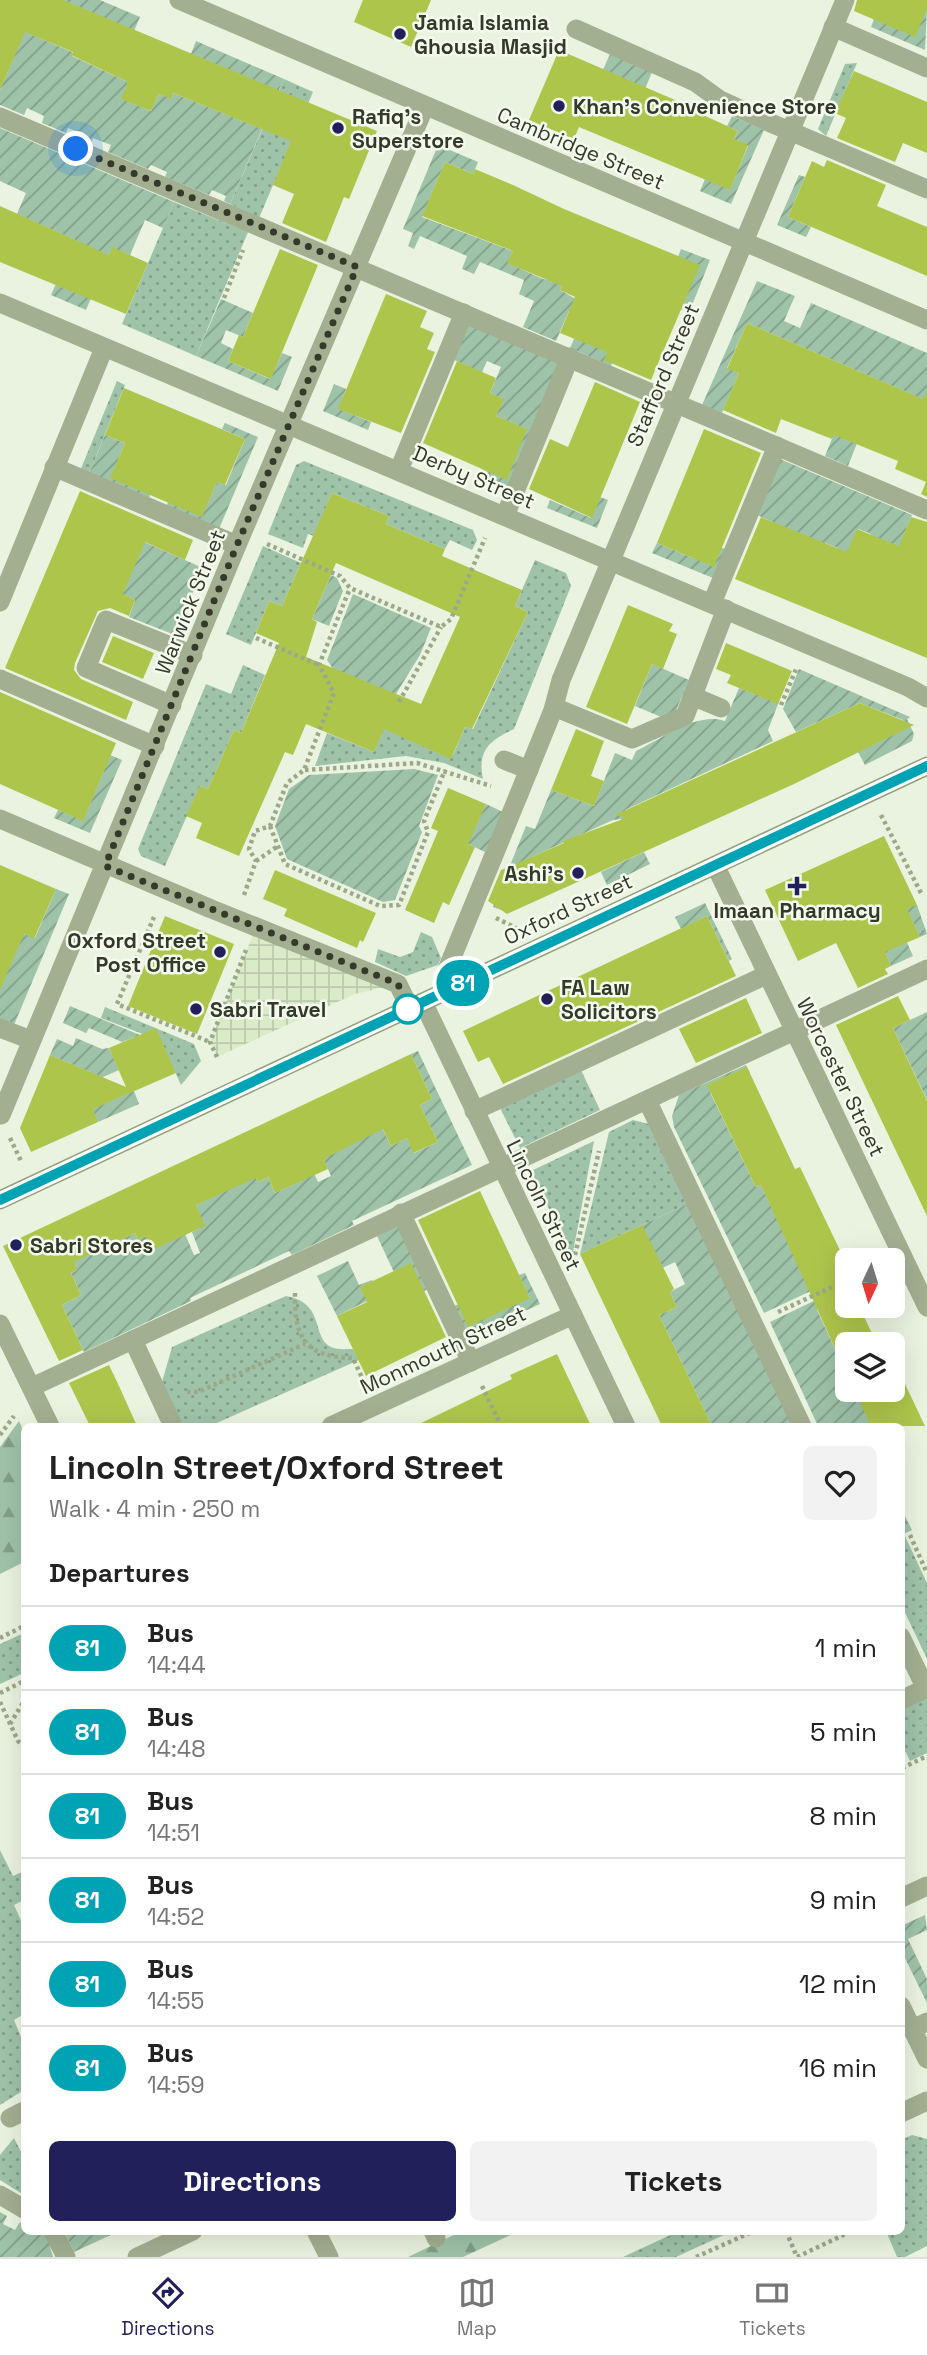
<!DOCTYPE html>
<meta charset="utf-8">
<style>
:root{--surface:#fff;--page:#f2f2f2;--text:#222;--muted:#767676;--line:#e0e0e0;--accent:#21205b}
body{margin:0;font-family:"Space Grotesk",sans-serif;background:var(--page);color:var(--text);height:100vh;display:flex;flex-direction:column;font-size:26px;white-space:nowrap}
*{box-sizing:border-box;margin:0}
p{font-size:23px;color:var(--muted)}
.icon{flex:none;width:38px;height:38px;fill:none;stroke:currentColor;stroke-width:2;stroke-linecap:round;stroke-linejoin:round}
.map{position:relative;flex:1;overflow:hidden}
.panel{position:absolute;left:21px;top:1423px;width:884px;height:812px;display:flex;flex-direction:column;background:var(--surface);border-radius:10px;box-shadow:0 7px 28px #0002}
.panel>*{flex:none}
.badge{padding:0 14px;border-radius:23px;font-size:24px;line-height:46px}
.needle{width:46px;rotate:184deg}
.controls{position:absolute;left:835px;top:1248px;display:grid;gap:14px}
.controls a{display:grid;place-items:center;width:70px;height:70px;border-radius:10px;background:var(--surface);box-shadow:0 7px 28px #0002;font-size:35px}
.you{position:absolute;width:35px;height:35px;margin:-18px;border:5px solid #fff;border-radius:50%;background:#1a73e8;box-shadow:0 0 0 10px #1a73e833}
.map>.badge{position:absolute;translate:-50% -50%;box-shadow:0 0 0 4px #fff}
h2{padding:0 28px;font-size:26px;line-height:63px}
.round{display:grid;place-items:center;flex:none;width:74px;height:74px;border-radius:10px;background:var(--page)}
.overview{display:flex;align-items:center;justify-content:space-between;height:119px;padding:0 28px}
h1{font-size:33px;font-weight:700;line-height:52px}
.action{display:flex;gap:14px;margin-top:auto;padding:14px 28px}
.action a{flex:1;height:80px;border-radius:10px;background:var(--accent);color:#fff;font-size:28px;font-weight:700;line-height:80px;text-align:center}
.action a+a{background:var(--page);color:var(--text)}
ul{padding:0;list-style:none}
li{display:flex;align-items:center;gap:21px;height:84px;padding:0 28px;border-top:2px solid var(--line)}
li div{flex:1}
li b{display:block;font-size:26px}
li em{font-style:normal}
li .badge{min-width:77px;font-weight:700;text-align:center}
.dock{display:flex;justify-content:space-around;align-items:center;height:98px;border-top:2px solid var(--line);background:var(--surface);font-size:19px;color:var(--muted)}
.dock a{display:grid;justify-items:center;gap:4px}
.dock .current{color:var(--accent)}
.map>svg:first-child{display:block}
.grass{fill:url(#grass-dots)}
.forest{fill:url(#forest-firs)}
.garden{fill:url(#garden-furrows)}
.plaza{fill:url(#plaza-grid)}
.building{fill:#aec54c;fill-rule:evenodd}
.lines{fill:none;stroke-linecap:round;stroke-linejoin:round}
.path{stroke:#9ca988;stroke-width:4.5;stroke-dasharray:3.5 3.5;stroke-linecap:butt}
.service{stroke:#a3af91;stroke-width:19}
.pedestrian{stroke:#a3af91;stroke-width:19}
.minor{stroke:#a3af91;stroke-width:19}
.secondary{stroke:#949f7c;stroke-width:19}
.line-casing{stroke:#fff;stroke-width:16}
.line{stroke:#00a3b4;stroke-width:10}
.walk{stroke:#35392a;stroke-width:7;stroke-dasharray:0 12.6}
.poi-dot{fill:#21205b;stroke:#f4faed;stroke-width:2.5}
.stop-dot{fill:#fff;stroke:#00a3b4;stroke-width:3.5}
.labels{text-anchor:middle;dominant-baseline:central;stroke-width:5;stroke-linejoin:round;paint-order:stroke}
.poi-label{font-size:21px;font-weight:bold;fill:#35392a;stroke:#f4faed;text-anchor:start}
.street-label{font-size:21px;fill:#35392a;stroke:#f4faed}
</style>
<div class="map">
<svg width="927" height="2257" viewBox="0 0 927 2257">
<defs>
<pattern id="grass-dots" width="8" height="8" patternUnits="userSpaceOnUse" patternTransform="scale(1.75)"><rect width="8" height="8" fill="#9fc3a9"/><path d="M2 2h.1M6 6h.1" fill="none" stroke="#829f8a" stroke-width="1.8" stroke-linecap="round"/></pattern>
<pattern id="forest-firs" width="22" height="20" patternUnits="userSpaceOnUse" patternTransform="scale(1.75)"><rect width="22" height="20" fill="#9fc3a9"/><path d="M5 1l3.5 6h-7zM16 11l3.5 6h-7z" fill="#829f8a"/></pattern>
<pattern id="garden-furrows" width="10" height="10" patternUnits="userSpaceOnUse" patternTransform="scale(1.75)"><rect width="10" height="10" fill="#9fc3a9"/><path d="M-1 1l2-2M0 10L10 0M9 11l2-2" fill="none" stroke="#829f8a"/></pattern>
<pattern id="plaza-grid" width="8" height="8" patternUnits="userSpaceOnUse" patternTransform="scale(1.75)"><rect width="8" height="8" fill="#d9ebc7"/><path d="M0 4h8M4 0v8" fill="none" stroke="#bbcaab"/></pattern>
</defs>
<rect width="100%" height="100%" fill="#eaf3e0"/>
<g class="grass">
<polygon points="857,63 826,136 818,129 845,64"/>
<polygon points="284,79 313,92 259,218 230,204"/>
<polygon points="174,202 248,232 196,356 122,324"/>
<polygon points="117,381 125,385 89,474 80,471"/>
<polygon points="304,461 473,530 477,540 472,550 450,540 445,549 386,524 389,516 332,493 314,536 308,534 303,548 268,534 296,465"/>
<polygon points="263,546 301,563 282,606 269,601 251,645 226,634"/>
<path d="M535 560 566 573 571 586 514 729C490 740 477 750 483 779L444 763 406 756 315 766 327 733 374 752 389 715 418 740 453 755 465 727 473 729 528 612 515 606Z"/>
<polygon points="243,665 265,675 241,733 234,730 208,789 200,786 165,866 141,856 138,849 206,684 231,694"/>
<polygon points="421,932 432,937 441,958 438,965 406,976 375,962 378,949 400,957 413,952"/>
<polygon points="105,1007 194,1044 201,1061 181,1085 161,1041 101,1018"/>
<polygon points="581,1070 600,1110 520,1148 500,1108"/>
<polygon points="633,1120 649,1124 687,1204 580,1254 609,1132"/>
<polygon points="594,1141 573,1252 570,1253 531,1171"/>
<path d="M286 1296C326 1303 311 1337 331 1347 337 1350 346 1349 353 1349L359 1360 210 1426H183L162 1382 172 1347Z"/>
<polygon points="901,1508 912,1530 904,1534 927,1583 927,1659 901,1604"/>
<polygon points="24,1633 24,1673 0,1684 0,1644"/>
<polygon points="927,1697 927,1753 910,1761 901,1743 901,1709"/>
<polygon points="0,1850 13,1876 24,1871 24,1900 14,1905 24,1927 24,2014 14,2020 24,2044 24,2090 0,2105"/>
<polygon points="912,2135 927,2139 927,2246 905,2257 897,2257 886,2231 901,2231 901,2140"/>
<polygon points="14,2138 24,2158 24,2195 0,2180 0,2155"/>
<polygon points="679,2231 726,2234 676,2257 623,2257"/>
</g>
<g class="forest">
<polygon points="19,1421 24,1433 24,1562 0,1574 0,1447"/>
<polygon points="462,2231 519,2231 463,2257 408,2257"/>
</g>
<g class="garden">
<polygon points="62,0 100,0 140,17 134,31"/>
<polygon points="927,9 925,50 871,27 874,19"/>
<polygon points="0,21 72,52 72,56 128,82 122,99 151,111 159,94 170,98 173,93 262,129 230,204 224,201 226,196 212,190 209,195 165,177 167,172 151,165 148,169 108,152 111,145 93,138 91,144 86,142 88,136 68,128 66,133 42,123 44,116 27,108 24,115 0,105 0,90 19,45"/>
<polygon points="196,41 284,79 278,92 191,54"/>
<polygon points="610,54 652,72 641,99 598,81"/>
<polygon points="732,116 764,130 731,204 700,191 705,179 730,189 748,146 734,139 738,131 727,126"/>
<polygon points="0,128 174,202 163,228 145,220 130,255 112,248 86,310 51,295 75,240 17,214 26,193 0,181"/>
<polygon points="438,145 478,162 473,174 445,162 422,217 513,251 508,263 543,279 564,282 560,290 627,328 611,366 570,348 574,339 569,311 556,341 523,327 534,301 519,294 524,280 480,262 474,274 462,269 467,256 420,236 414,249 408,246 413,233 403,229"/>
<polygon points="799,175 805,177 788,217 811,227 806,237 777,225"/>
<polygon points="681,249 710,260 689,313 681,309 678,257"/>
<polygon points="757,281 795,296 784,321 800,328 811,303 927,353 927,401 747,323 727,368 739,373 722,413 702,405"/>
<polygon points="221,299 253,313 243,337 226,330 221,343 233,349 228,361 270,379 282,353 292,357 278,391 196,356"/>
<polygon points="467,323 559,363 506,490 479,478 483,469 506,479 526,429 496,416 503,399 490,393 501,367 487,361 473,393 468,366 452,359"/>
<polygon points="334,384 346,389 339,409 371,422 368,430 323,411"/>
<polygon points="225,423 258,437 219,529 166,507 175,486 207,505 217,482 226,485 245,439 222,429"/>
<polygon points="863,428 848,466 825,456 834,434"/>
<polygon points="105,435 125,443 118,460 165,459 148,500 89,474"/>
<polygon points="780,459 912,515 904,534 923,543 927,579 869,533 858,529 841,567 838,548 825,543 818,558 773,522 757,515"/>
<polygon points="600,497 608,500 597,528 547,508 550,500 591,518"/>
<polygon points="133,537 203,568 175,635 129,617 135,600 105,586"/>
<polygon points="657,543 695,559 717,546 725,549 713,578 652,553"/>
<polygon points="331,575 337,578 343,591 329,626 312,619"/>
<polygon points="353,594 431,628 420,655 396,694 345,686 327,660"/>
<polygon points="652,664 689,680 675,713 666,719 635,706"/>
<polygon points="799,669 910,717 907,719 914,734 912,741 865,765 858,752 907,728 903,720 860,703 796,732 783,709"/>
<path d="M739 688 757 695 760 691 780 699 768 730 773 741 625 810 629 820 623 823 621 819 613 820 523 861 501 910 493 907 526 826 535 829 551 790 594 806 615 753 632 760 636 751C661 739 698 711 725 721Z"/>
<polygon points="98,750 122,760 90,833 54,818 58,810 83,820 104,771"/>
<polygon points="414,769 438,775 419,826 422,832 395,900 383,902 287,859 275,826 289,789 309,775"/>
<polygon points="486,804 503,812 485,852 462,841 476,825"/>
<polygon points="644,852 650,864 607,885 601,872"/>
<polygon points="56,889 69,894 14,1025 0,1019 0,956 24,934 35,938"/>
<polygon points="705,903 732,959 729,961 707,916 681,929 675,917"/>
<polygon points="917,905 927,934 920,937 909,914 897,920 913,956 891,966 868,913"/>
<polygon points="70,1006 140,1035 122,1042 89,1028 86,1033 63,1023"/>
<polygon points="927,1012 927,1100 893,1028"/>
<polygon points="76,1038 102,1049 109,1048 119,1070 94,1081 90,1072 50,1055 57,1039 73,1046"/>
<polygon points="418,1051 472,1165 352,1221 354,1225 292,1255 289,1251 190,1298 191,1301 84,1352 62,1305 81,1295 71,1273 77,1270 73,1262 135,1233 138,1240 145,1236 185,1234 194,1255 200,1253 192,1232 204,1226 196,1205 255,1176 258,1182 268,1177 275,1193 303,1180 295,1164 307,1158 318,1182 331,1176 317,1144 376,1115 391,1146 407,1138 414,1153 438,1142 420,1105 432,1099 411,1054"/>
<polygon points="746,1065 750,1073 710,1092 756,1187 761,1185 806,1280 846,1262 847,1274 764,1313 674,1127 672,1116 679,1095"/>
<polygon points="134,1091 139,1104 98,1122 92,1109"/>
<polygon points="687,1204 793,1426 712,1426 659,1315 677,1307 670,1292 685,1284 675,1262 643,1277 642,1225"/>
<polygon points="399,1225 430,1288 420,1293 400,1285 377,1236"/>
<polygon points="348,1261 359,1285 372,1280 386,1309 373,1298 337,1316 317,1276"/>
<polygon points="525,1273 540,1304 469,1337 454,1306 467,1300 530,1298 519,1275"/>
<polygon points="847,1285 847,1296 817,1310 847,1375 847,1390 860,1390 877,1426 818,1426 770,1322"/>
<polygon points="925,1915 927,1930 908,1939 927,1979 927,2003 901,1950 901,1926"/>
<polygon points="0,2212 7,2216 3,2224 15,2230 20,2222 24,2225 24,2231 37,2231 47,2236 53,2257 0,2257"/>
<polygon points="64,2231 112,2231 113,2234 74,2252"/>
</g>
<polygon class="plaza" points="256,927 398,984 355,994 217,1057 210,1042"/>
<g class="building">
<polygon points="0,0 63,0 377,131 349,199 344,197 326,242 282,223 294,194 273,185 291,141 173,93 171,99 159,94 151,111 121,99 128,82 71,55 73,52 25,32 0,90"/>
<polygon points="363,0 431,0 411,47 354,22"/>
<polygon points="857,0 927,0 927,9 915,37 854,11"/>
<polygon points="559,50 689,106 688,108 738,131 734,139 748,145 730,190 579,127 574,139 529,120"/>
<polygon points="854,71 927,102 927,153 903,143 895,162 837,138 846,118 835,113"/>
<polygon points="827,160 886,185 877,206 927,227 927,276 788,217 812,161 824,167"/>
<polygon points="445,162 473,174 475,169 513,185 564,209 700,265 651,380 604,360 607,352 560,333 575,297 560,290 562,286 507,263 513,251 422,216"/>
<polygon points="0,206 109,255 112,247 148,263 126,314 0,262"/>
<polygon points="280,249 318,265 271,379 228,361 239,335 243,337"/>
<polygon points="386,294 427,311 420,327 434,333 427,349 435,352 401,433 338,409"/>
<polygon points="747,323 923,399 927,393 927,497 921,494 926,482 895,469 898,461 834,435 832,439 781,419 776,433 723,410 739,373 727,369"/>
<polygon points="457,361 496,378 490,393 504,399 496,416 527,429 507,480 423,443"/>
<polygon points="595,382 640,402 592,518 529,489 550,439 568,447"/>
<polygon points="124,388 245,439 225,485 217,482 202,517 110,478 125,443 105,435"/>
<polygon points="704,429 761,453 714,567 657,543"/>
<polygon points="80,491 193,540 185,560 145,542 123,594 135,600 129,616 110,608 98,611 75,663 74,670 81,679 133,702 126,720 5,668"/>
<path d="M332 493 389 516 386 524 445 549 442 556 522 590 515 606 528 612 472 729 465 727 451 759 384 729 374 752 306 724 293 755 285 752 239 856 196 838 202 823 186 816 200 786 208 789 234 730 241 733 279 643 256 633 269 601 282 606ZM336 563 460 617 421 704 306 657 317 622 312 619Z"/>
<polygon points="761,517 847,552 857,529 899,546 911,517 927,522 927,658 735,579"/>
<polygon points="628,605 673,624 669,631 677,634 663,669 652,664 627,724 586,707"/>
<polygon points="113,636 154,653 143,679 102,662"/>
<polygon points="726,643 792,671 778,704 727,683 731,675 716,669"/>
<polygon points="0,692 116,743 83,821 0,784"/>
<polygon points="860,703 914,725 794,784 507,914 488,901 501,870 564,843 563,841 626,818 615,815"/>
<polygon points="576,729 604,741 591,776 604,781 594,806 551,790"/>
<polygon points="448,788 486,804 468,844 475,847 449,905 443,902 434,923 405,910 438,831 431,828"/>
<polygon points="884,836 917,905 907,909 920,937 885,952 891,966 885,969 888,974 858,988 836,943 798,961 765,890"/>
<polygon points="0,865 56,889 34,939 24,934 0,990"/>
<polygon points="275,870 376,913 363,942 360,940 357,948 284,916 287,909 263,899"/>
<polygon points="165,916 234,944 197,1034 128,1006"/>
<polygon points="707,916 736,976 503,1084 489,1057 478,1062 463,1031"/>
<polygon points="898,996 910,1020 893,1028 927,1101 927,1216 836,1025"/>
<polygon points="746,998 762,1033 696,1063 679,1029"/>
<polygon points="156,1028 176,1073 93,1109 98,1122 31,1152 20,1128 50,1055 126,1087 109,1048"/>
<polygon points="411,1054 432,1099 420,1105 438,1142 413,1153 407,1138 391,1146 383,1129 324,1159 328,1169 275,1193 268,1177 258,1182 256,1178 196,1205 205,1226 152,1250 145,1236 138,1240 135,1233 74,1262 77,1270 71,1273 81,1295 62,1305 83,1350 59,1361 3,1246"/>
<polygon points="747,1067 795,1169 800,1167 847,1265 847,1306 859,1306 877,1344 847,1344 847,1375 761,1185 756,1187 707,1085"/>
<polygon points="480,1191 530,1298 468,1327 418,1220"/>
<polygon points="642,1225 674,1289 670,1292 677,1307 659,1315 712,1426 662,1426 580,1254"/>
<polygon points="411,1263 446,1337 366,1376 337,1316 367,1302 360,1287"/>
<polygon points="557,1354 591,1426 415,1426 512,1379 510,1375"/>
<polygon points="893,1360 905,1384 925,1426 871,1426 854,1390 892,1390"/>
<polygon points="109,1365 119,1386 137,1426 90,1426 69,1383"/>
</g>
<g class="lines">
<g class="path">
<polyline points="224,298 243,250"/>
<polyline points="267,544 340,576 350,588 441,627 451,619 485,538"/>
<polyline points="256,638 319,665"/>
<polyline points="399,702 441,627"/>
<polyline points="781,705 797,667"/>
<polyline points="305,770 417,763 491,786"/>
<polyline points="881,815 921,893"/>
<polyline points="270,826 285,864 380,906 399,905 428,832 424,821 445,770"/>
<polyline points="256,861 278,846"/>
<polyline points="244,895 256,861 249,849 255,831 270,826 287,783 304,770 334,693 319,665 350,588"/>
<polyline points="154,917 117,1004 210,1042"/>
<polyline points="496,918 516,928"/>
<polyline points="217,1057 210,1042 246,950"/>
<polyline points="10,1138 21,1161"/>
<polyline points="575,1255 599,1151"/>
<path d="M295 1293C294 1339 306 1357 353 1358L364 1382"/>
<polyline points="778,1312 847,1280"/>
<polyline points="482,1386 501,1426"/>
<polyline points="187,1392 198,1392 305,1344"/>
<polyline points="0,1435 14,1416"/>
<polyline points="910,1535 927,1573"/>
<polyline points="0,1638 24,1626"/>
<polyline points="0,1693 24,1681"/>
<polyline points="0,1702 18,1741 24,1747"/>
<polyline points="10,1724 24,1701"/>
<polyline points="902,1768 927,1756"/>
<polyline points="786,2231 797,2257"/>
<polyline points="696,2257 754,2231"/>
<polyline points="797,2257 852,2231"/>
</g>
<g class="service">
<polyline points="576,29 695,82 720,100 773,124 927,189"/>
<polyline points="0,117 927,510"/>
<polyline points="54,467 237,545"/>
<polyline points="399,470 464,313"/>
<polyline points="505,516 570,357"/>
<polyline points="712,603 777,446"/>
<polyline points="0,679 155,746"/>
<polyline points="692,696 721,708"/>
<polyline points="172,705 86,668 106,620 193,655"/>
<polyline points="554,707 632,739 685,716 726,609"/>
<polyline points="0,1028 31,1040"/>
<polyline points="647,1100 802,1426"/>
<polyline points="474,1111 766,975"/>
<polyline points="401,1213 471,1362"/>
<polyline points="133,1340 173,1426"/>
<polyline points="32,1387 927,969"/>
<polyline points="901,1637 926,1689"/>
<polyline points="901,1700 927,1688"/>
<polyline points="912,2029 927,2022"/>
<polyline points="0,2195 24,2209"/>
<polyline points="53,2231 66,2257"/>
<polyline points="316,2231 329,2257"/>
</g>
<g class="pedestrian">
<polyline points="209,908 398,984 410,1009"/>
<polyline points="457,986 448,967 519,794"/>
</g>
<g class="minor">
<polyline points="179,0 927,320"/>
<polyline points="833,27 927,68"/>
<polyline points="0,303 908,687 927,698"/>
<polyline points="0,602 104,348"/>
<polyline points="504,760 529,770"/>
<polyline points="519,794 553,710 561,680 845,0"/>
<polyline points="0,819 209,908"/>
<polyline points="716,867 927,1307"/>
<polyline points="423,1002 626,1426"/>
<polyline points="1,1115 237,545 425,106"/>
<polyline points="0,1324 50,1426"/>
<polyline points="331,1426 573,1315"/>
<polyline points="901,1898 927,1886"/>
<polyline points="901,2006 927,2059"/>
<polyline points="901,2113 927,2101"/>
<polyline points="10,2118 24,2111"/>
<polyline points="433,2231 436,2238"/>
<polyline points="137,2257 193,2231"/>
</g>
<polyline class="secondary" points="0,1200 927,766"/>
</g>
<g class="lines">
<defs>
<polyline id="line" points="0,1200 927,766"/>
</defs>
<use href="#line" class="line-casing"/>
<use href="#line" class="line"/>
<polyline class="walk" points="76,149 357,267 237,545 105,866 398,984 408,1009"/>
</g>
<g class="poi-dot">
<circle cx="400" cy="34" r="7"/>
<circle cx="559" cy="106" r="7"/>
<circle cx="338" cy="128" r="7"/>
<circle cx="578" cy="873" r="7"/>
<path d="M793.5 875.5h7v7h7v7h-7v7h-7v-7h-7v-7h7z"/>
<circle cx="220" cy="952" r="7"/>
<circle cx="547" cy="999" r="7"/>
<circle cx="196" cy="1009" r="7"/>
<circle cx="16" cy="1245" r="7"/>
</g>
<circle class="stop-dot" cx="408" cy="1009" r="14"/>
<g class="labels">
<g class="poi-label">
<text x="414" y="22">Jamia Islamia<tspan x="414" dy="24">Ghousia Masjid</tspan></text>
<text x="573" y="106">Khan's Convenience Store</text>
<text x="352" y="116">Rafiq's<tspan x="352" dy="24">Superstore</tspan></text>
<text x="564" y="873" text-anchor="end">Ashi's</text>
<text x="797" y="910" text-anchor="middle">Imaan Pharmacy</text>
<text x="206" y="940" text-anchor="end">Oxford Street<tspan x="206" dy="24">Post Office</tspan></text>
<text x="561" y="987">FA Law<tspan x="561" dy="24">Solicitors</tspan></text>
<text x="210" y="1009">Sabri Travel</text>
<text x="30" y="1245">Sabri Stores</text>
</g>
<g class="street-label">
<text transform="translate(581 148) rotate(23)">Cambridge Street</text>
<text transform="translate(663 375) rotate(-67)">Stafford Street</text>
<text transform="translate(474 477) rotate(23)">Derby Street</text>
<text transform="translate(190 602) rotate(-68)">Warwick Street</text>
<text transform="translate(568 909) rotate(-25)">Oxford Street</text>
<text transform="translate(841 1077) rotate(64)">Worcester Street</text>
<text transform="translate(544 1205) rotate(64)">Lincoln Street</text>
<text transform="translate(443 1350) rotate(-25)">Monmouth Street</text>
</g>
</g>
</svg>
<div class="controls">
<a><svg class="needle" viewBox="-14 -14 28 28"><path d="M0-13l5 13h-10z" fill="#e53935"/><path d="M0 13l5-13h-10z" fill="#767676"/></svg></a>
<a><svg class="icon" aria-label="layers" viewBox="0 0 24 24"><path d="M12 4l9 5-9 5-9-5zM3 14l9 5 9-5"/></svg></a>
</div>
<div class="you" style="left:76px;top:149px"></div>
<b class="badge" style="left:463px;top:983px;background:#00a3b4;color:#fff">81</b>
<section class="panel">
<div class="overview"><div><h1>Lincoln Street/Oxford Street</h1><p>Walk · 4 min · 250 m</p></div><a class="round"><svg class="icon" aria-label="heart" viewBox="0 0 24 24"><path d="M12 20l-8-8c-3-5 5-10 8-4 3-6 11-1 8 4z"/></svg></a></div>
<h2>Departures</h2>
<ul>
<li><span class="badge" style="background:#00a3b4;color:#fff">81</span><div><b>Bus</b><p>14:44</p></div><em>1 min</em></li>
<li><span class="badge" style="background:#00a3b4;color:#fff">81</span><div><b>Bus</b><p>14:48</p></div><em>5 min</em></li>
<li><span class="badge" style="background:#00a3b4;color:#fff">81</span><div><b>Bus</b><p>14:51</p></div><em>8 min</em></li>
<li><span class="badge" style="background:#00a3b4;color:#fff">81</span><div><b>Bus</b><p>14:52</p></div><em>9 min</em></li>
<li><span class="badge" style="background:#00a3b4;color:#fff">81</span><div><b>Bus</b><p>14:55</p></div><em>12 min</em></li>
<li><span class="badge" style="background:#00a3b4;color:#fff">81</span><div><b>Bus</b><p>14:59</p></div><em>16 min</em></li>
</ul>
<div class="action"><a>Directions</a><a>Tickets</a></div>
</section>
</div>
<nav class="dock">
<a class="current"><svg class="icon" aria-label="directions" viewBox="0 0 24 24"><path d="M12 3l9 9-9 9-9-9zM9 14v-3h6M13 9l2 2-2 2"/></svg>Directions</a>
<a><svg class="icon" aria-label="map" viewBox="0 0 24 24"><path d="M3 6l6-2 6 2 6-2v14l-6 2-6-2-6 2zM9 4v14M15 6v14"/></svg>Map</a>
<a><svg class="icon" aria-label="tickets" viewBox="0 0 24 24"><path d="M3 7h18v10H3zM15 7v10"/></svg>Tickets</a>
</nav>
